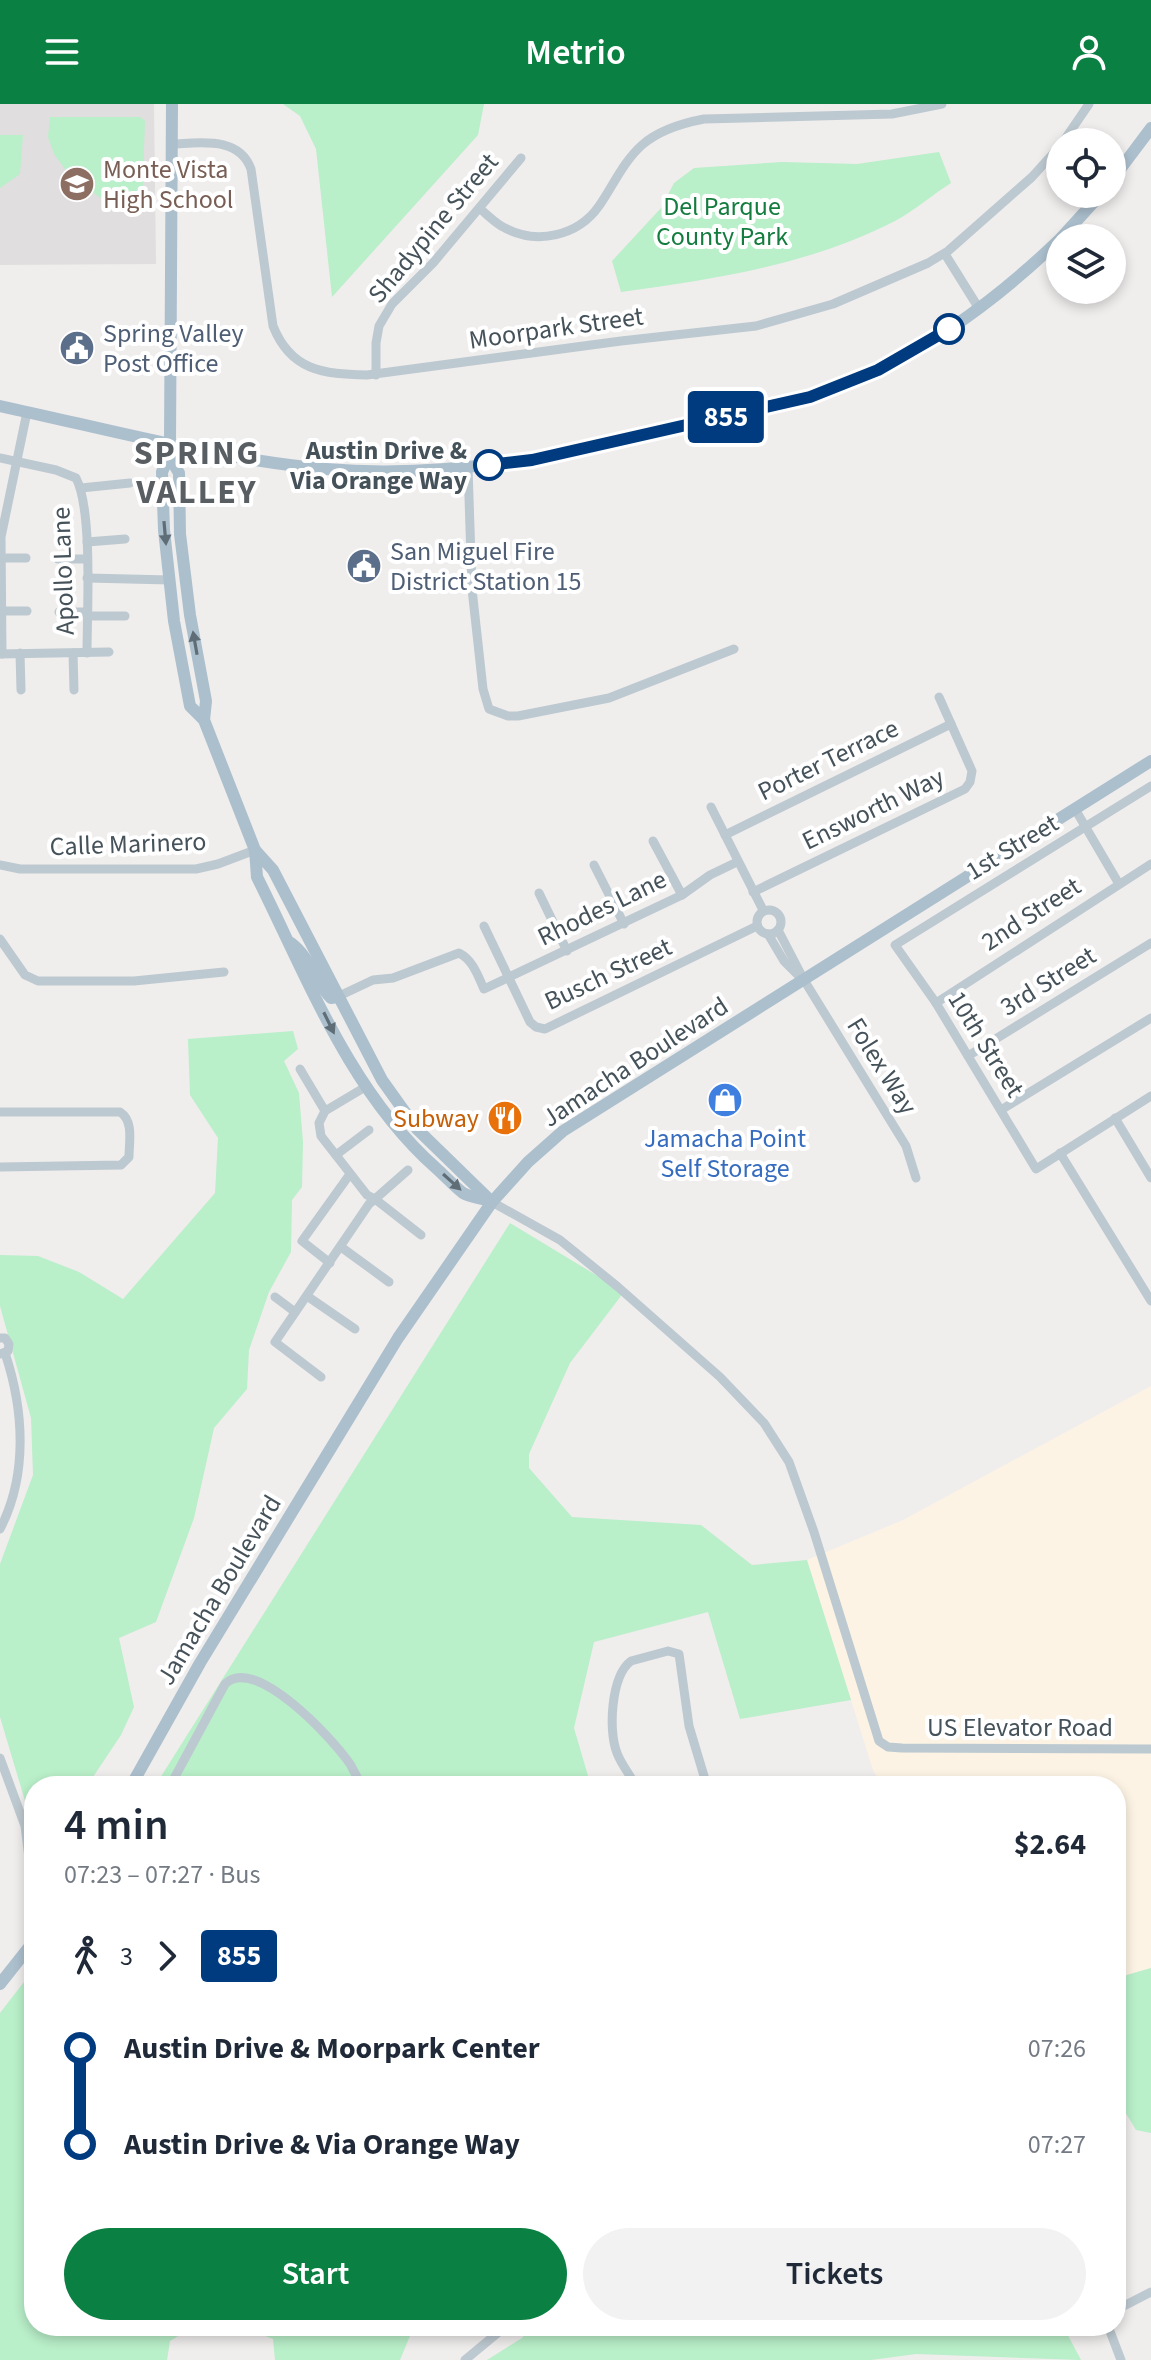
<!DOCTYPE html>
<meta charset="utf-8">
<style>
:root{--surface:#fff;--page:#f2f2f3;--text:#1f2937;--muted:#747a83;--accent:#0b8043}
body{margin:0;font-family:"Source Sans 3",sans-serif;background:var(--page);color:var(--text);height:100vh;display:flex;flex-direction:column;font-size:30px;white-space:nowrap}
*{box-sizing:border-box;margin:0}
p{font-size:26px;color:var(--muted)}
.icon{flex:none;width:44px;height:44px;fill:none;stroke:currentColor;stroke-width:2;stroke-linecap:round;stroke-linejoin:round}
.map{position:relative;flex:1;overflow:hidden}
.drawer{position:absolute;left:24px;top:1672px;width:1102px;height:560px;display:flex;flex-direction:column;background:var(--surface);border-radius:32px;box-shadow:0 4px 12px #0003}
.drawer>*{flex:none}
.badge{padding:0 16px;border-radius:6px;font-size:28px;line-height:52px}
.tools{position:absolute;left:1046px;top:24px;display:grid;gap:16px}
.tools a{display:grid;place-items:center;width:80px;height:80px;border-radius:50%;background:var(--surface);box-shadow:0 4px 12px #0003;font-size:40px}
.map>.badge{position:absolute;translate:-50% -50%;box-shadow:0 0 0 4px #fff}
.legs{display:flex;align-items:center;gap:12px;height:88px;padding:0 40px;font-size:26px}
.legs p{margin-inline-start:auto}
.summary{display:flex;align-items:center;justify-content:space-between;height:136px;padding:0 40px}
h1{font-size:44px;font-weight:600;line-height:60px}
.cta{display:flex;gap:16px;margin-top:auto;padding:16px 40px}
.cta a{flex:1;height:92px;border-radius:48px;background:var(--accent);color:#fff;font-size:32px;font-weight:600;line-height:92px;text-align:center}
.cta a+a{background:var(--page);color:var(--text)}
ul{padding:0 40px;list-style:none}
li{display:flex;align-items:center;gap:28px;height:96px;font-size:30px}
li i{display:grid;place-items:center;width:12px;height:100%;margin:0 10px;background:currentColor}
li i::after{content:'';width:20px;height:20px;margin:-10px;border:6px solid;border-radius:50%;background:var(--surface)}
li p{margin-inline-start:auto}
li:first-child i{background:linear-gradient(#0000 50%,currentColor 0)}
li:last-child i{background:linear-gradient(currentColor 50%,#0000 0)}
header{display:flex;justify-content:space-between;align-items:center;height:104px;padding:0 40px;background:var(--accent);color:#fff;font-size:36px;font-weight:600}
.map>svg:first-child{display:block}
.commercial{fill:#fcf3e4}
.education{fill:#e1dedf}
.green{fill:#b9efc9}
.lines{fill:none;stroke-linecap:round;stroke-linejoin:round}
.minor{stroke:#bdc9d0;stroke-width:9}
.major{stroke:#acbfcd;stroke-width:12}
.oneway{fill:#5f6d77}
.line-1-casing{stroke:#fff;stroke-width:18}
.line-1{stroke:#003b80;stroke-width:12}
.stop-1-dot{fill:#fff;stroke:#003b80;stroke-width:4}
.labels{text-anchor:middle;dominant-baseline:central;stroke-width:8;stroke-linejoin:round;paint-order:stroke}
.education-label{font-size:26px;fill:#785e54;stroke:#fff;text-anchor:start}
.park-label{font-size:26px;fill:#157c3f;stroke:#fff}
.street-label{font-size:26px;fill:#45525a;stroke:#fff}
.service-label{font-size:26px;fill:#4e5e75;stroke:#fff;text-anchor:start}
.stop-label{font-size:26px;font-weight:bold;fill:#45525a;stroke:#fff;text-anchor:end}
.food-label{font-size:26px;fill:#c56008;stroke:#fff;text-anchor:end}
.shop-label{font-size:26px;fill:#366cbe;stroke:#fff}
.district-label{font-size:34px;font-weight:bold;letter-spacing:2px;fill:#595e62;stroke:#fff}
</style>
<header><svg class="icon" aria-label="menu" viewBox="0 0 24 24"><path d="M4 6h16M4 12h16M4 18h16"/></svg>Metrio<svg class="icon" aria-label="person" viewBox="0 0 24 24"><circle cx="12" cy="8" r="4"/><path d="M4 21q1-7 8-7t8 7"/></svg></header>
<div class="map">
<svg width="1151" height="2256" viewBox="0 0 1151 2256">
<rect width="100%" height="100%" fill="#f0eded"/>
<polygon class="commercial" points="1151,1282 1151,1864 1120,1873 1116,1869 1116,1682 883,1682 873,1666 807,1456 903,1416"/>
<polygon class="education" points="0,0 154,0 156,160 0,161"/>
<g class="green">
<polygon points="283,0 484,0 478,31 332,193 316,45 300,12"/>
<polygon points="50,13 140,13 145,17 142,106 105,97 70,72 54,50 48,33"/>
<polygon points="0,31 23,31 20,70 0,84"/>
<path d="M939 48 951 79C932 91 914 107 895 117 810 161 714 175 621 188L612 157 661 104 674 79 694 64 782 58 857 60Z"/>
<polygon points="293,927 298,945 284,957 299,989 303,1038 302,1083 292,1096 291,1148 269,1188 249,1246 247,1285 214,1324 194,1414 156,1518 119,1534 134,1603 121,1631 87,1682 34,1682 34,1727 0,1613 0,1460 33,1371 31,1314 0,1202 0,1151 38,1152 79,1168 123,1195 215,1089 218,1034 190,991 188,935"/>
<polygon points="510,1119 624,1188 570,1259 529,1350 529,1364 572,1413 701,1421 752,1461 807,1456 851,1596 740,1615 708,1508 594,1538 574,1624 591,1682 155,1682"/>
<polygon points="1151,1864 1151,2029 1136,2026 1116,1993 1116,1869 1120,1873"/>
<polygon points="34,1865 34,2222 195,2222 170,2237 167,2256 0,2256 0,1909"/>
<polygon points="240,2222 414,2222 400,2256 275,2256 273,2235"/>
<polygon points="532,2222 1063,2222 1081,2256 916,2250 871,2256 487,2256 522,2234"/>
</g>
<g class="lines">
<g class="minor">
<polyline points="1063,38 1089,0"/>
<path d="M172 40C201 39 239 32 251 65L273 222C291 267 323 270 367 271L621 237 756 222 833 200 928 159 948 147 1032 73 1060 42"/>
<path d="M480 105C488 111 496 120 505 124 537 141 578 132 599 102 613 82 623 58 642 41 659 26 683 19 704 15L892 10 942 0"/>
<polyline points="945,150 978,203"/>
<polyline points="376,271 376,239 379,222 392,200 433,159 521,54"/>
<path d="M0 354 56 366 76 374C93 406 87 509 87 549"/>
<polyline points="468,363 472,485 483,585 489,605 508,612 518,612 609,594 734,545"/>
<polyline points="81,384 130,379"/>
<polyline points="87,438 125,435"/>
<polyline points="0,454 26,454"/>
<polyline points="58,455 87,455"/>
<polyline points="87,474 170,476"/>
<polyline points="1,507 27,507"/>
<polyline points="59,508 87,508"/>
<polyline points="87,512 125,512"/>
<polyline points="20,549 21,586"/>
<polyline points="73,549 74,586"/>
<polyline points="0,550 109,548"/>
<polyline points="2,550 1,433 27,308"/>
<polyline points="1151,682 895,841 936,899 1036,1065 1151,992"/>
<polyline points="711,703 763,806"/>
<polyline points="1075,705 1119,780"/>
<polyline points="725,731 951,620"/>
<polyline points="653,737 682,791"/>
<polyline points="0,761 20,765 196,765 218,760 255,746"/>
<polyline points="594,761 624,820"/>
<polyline points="753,788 965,685 970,678 972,667 939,593"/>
<polyline points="539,789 567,847"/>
<circle cx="769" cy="818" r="12"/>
<polyline points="484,822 530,918 536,923 545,925 757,822"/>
<polyline points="778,826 804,876 906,1042 916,1074"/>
<polyline points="768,830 784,857 801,874"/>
<polyline points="0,835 25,871 38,877 134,877 224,868"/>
<path d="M337 893 373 876 393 874 459 849C473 856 478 872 484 885L682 791 710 771 737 758"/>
<polyline points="936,899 1151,760"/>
<polyline points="968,952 1151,839"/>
<polyline points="300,965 325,1007"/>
<polyline points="1001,1006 1151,914"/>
<path d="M0 1008H120C134 1017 129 1038 129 1053L121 1061 0 1063"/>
<polyline points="1115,1014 1151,1074"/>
<polyline points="1060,1049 1151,1197"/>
<polyline points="336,1051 369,1026"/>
<polyline points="408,1066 375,1095 421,1131"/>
<polyline points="492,1098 560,1136 618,1183 720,1273 764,1319 789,1358 814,1428 879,1637 888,1643 902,1644 1151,1645"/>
<polyline points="341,1143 389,1178"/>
<polyline points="330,1159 302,1137 350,1070"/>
<polyline points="307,1192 355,1225"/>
<polyline points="275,1193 295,1208"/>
<polyline points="0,1234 5,1234 9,1240 8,1247 0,1250"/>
<polyline points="321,1273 275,1238 369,1100 375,1095 367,1091 321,1032 319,1019 325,1007 367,982"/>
<path d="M0 1425C28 1371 24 1306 5 1249"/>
<polyline points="0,1654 25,1722 29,1754 34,1768"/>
<path d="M170 1682 225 1580C255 1550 333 1635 350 1660 354 1667 358 1675 362 1682"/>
<path d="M636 1682C630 1671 621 1660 617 1649 608 1627 611 1572 631 1557L668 1547 679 1550 689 1622 707 1682"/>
<polyline points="1116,2206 1151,2188"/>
<polyline points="1108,2222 1121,2256"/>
<polyline points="465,2256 506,2222"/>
</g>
<g class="major">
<polyline points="172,0 170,339 169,352 162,368 164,426 174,517 190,602 204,616 255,746 273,766 382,976 417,1025 492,1098"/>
<polyline points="1112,76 1151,24"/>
<polyline points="1061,134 1101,90"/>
<path d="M0 302C107 325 216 355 326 365 451 376 574 349 695 320 758 306 821 293 880 265 946 233 1007 186 1060 135"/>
<polyline points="169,352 179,369 180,430 190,511 206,597 204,616"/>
<path d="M255 746 257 773C307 873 350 988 436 1064 445 1072 454 1082 463 1089 470 1093 479 1094 487 1096"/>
<path d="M291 839C311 854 314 877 331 894L337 893"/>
<polyline points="131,1682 200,1559 398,1234 492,1098 528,1058 563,1027 1151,657"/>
<polyline points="0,1880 34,1837"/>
</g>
</g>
<defs><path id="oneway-solid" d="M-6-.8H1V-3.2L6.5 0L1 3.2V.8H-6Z" transform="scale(2)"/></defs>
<g class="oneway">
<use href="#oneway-solid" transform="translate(165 429) rotate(85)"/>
<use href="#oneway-solid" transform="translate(195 539) rotate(-100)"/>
<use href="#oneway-solid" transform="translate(329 919) rotate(64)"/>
<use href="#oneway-solid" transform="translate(452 1078) rotate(42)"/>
</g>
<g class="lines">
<defs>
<polyline id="line-1" points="489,361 532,356 810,293 878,266 949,225"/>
</defs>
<use href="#line-1" class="line-1-casing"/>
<use href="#line-1" class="line-1"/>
</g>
<defs>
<symbol id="school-disc" viewBox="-11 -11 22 22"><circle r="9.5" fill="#8d6e63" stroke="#fff"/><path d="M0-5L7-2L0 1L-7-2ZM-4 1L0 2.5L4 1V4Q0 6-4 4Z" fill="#fff"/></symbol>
<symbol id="civic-disc" viewBox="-11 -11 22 22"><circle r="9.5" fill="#5c6f8a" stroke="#fff"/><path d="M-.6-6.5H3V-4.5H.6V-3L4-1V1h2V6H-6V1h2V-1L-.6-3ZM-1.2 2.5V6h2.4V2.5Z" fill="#fff"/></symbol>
<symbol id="shop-disc" viewBox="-11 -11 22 22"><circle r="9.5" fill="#3f7fe0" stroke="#fff"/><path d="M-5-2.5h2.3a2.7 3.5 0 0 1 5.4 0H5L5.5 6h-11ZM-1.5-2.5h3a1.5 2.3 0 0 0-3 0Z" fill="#fff"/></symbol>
<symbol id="restaurant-disc" viewBox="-11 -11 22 22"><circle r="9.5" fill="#e8710a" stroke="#fff"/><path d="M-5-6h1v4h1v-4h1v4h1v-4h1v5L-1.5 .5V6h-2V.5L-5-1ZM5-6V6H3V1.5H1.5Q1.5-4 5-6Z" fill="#fff"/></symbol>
</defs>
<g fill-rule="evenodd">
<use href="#school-disc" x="57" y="60" width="40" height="40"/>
<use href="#civic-disc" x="57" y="224" width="40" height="40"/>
<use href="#civic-disc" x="344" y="442" width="40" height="40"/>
<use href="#shop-disc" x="705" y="976" width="40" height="40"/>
<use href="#restaurant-disc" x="485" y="994" width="40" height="40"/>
</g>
<g class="stop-1-dot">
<circle cx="949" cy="225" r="14"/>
<circle cx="489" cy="361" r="14"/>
</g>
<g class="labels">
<g class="education-label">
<text x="103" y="65">Monte Vista<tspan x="103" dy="30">High School</tspan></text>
</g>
<g class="park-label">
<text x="722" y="102">Del Parque<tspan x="722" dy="30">County Park</tspan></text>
</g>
<g class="street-label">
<text transform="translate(433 124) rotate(-50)">Shadypine Street</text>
<text transform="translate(556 224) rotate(-8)">Moorpark Street</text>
<text transform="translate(63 467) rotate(-92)">Apollo Lane</text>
<text transform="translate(828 656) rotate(-26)">Porter Terrace</text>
<text transform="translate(873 705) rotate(-26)">Ensworth Way</text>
<text transform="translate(128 740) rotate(-2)">Calle Marinero</text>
<text transform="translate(1012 743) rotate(-31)">1st Street</text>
<text transform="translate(602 804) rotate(-26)">Rhodes Lane</text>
<text transform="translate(1031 810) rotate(-33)">2nd Street</text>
<text transform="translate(608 870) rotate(-25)">Busch Street</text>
<text transform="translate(1048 877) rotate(-32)">3rd Street</text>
<text transform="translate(986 940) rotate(58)">10th Street</text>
<text transform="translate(635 958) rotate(-33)">Jamacha Boulevard</text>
<text transform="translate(882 962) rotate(58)">Folex Way</text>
<text transform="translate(219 1486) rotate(-59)">Jamacha Boulevard</text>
<text x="1020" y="1623">US Elevator Road</text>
</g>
<g class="service-label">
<text x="103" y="229">Spring Valley<tspan x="103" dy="30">Post Office</tspan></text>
<text x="390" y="447">San Miguel Fire<tspan x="390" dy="30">District Station 15</tspan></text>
</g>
<g class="stop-label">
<text x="467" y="346">Austin Drive &amp;<tspan x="467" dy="30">Via Orange Way</tspan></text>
</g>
<g class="food-label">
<text x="479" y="1014">Subway</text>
</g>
<g class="shop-label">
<text x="725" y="1034">Jamacha Point<tspan x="725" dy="30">Self Storage</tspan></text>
</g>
<g class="district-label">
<text x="197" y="349">SPRING<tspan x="197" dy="39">VALLEY</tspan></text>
</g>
</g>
</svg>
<div class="tools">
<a><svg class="icon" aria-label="locate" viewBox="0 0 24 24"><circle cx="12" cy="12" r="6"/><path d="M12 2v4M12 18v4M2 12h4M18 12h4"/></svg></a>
<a><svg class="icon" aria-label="layers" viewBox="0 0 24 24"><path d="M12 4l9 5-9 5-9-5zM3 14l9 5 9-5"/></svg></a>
</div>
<b class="badge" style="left:726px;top:313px;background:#003b80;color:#fff">855</b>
<section class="drawer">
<div class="summary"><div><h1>4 min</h1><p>07:23 – 07:27 · Bus</p></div><b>$2.64</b></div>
<div class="legs"><svg class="icon" aria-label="walk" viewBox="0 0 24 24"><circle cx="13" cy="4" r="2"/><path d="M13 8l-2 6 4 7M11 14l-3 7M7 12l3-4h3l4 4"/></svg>3<svg class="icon" aria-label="forward" viewBox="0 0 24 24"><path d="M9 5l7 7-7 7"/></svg><b class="badge" style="background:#003b80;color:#fff">855</b></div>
<ul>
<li><i style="color:#003b80"></i><b>Austin Drive &amp; Moorpark Center</b><p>07:26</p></li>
<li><i style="color:#003b80"></i><b>Austin Drive &amp; Via Orange Way</b><p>07:27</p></li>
</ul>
<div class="cta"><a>Start</a><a>Tickets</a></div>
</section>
</div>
